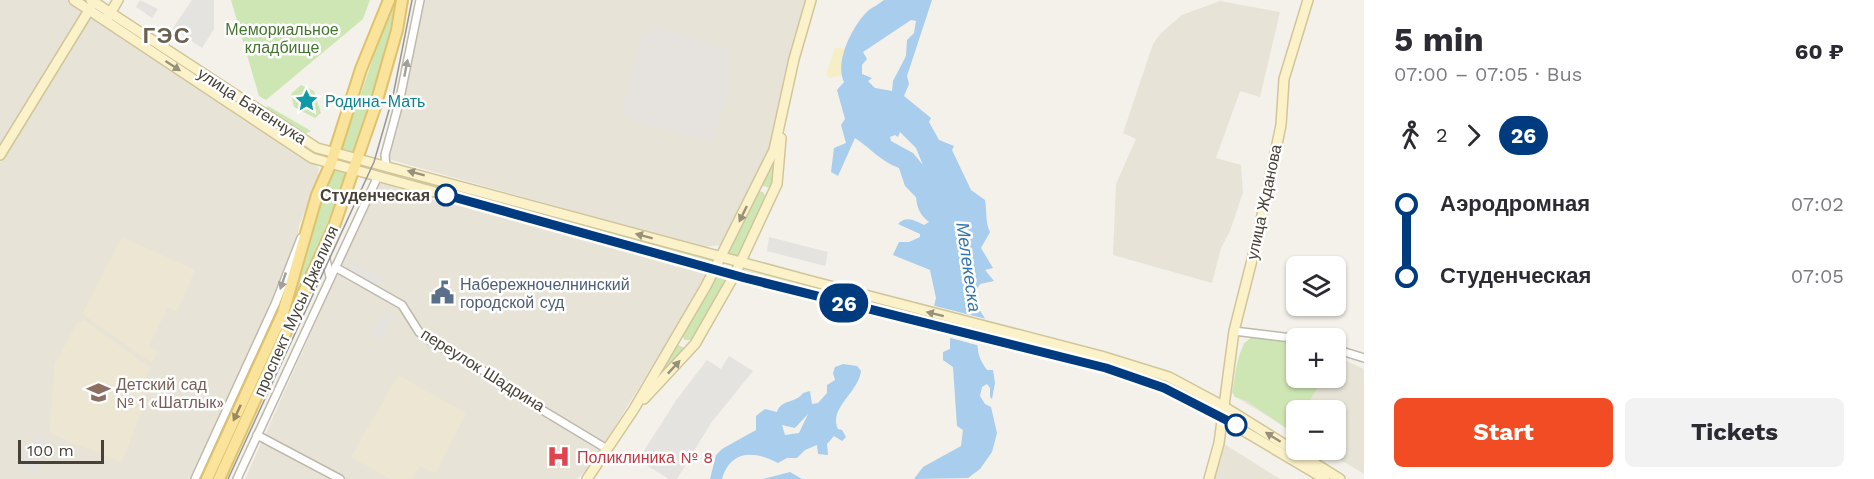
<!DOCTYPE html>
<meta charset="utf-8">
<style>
:root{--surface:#fff;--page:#f2f2f3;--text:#2b2b33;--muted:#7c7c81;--accent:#f14c23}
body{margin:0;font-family:"Work Sans",sans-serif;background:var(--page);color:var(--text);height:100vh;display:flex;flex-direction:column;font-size:22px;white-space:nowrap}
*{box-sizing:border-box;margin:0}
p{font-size:20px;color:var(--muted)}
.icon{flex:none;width:33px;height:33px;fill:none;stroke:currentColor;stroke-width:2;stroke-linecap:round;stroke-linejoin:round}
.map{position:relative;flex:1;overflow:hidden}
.details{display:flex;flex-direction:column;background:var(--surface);width:510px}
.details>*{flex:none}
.badge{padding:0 12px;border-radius:20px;font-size:21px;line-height:39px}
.tools{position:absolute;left:1286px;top:256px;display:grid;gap:12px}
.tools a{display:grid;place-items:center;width:60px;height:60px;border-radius:9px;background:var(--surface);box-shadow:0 2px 4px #0004;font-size:30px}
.scale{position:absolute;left:18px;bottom:15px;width:86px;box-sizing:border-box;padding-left:6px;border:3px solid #474137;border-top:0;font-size:16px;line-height:21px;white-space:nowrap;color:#474137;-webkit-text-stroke:4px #fff;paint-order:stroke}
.map>.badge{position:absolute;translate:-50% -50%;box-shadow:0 0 0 3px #fff}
.legs{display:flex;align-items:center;gap:9px;height:66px;padding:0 30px;font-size:20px}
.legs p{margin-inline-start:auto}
.head{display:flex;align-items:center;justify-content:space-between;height:102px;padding:0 30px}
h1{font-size:33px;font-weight:700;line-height:45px}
.cta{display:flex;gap:12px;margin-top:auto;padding:12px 30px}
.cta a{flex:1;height:69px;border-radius:9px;background:var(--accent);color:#fff;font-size:24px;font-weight:700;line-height:69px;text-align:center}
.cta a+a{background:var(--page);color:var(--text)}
ul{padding:0 30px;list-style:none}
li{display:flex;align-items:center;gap:21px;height:72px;font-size:22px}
li i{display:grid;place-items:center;width:9px;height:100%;margin:0 8px;background:currentColor}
li i::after{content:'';width:15px;height:15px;margin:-8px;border:4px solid;border-radius:50%;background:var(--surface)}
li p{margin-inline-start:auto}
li:first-child i{background:linear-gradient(#0000 50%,currentColor 0)}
li:last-child i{background:linear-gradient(currentColor 50%,#0000 0)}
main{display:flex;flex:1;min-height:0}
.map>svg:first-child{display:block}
.residential{fill:#e7e3d7}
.industrial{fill:#e6e2dd}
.education{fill:#ece6d3}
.green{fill:#cde6b3}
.sand{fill:#f6eec6}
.parking{fill:#e5e3e0}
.water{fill:#a8cded;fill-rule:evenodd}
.pier{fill:#f3f1e9}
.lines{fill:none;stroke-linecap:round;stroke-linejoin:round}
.street-casing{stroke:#bfb9ab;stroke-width:10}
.secondary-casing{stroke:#d1c59a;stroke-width:12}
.primary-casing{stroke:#dfc26b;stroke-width:14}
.street{stroke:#fff;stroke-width:7}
.secondary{stroke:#fcf2ca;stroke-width:9}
.primary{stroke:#fae39b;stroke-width:10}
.tram{stroke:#979797;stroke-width:1.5}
.oneway{fill:#989179}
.oneway2{fill:#a3a09b}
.oneway3{fill:#988a64}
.line-1-casing{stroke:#fff;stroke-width:14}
.line-1{stroke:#003b80;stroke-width:9}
.stop-1-dot{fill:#fff;stroke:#003b80;stroke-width:3}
.labels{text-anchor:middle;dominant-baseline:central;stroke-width:5;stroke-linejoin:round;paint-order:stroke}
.park-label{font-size:16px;fill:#45762d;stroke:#fff}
.culture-label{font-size:16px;fill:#0d838f;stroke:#fff;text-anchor:start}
.street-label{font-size:16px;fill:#474137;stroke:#fff}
.stop-label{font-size:16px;font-weight:bold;fill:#474137;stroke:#fff;text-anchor:end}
.service-label{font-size:16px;fill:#4e5e75;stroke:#fff;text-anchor:start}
.education-label{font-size:16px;fill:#785e54;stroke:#fff;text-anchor:start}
.health-label{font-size:16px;fill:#be3a42;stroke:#fff;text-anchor:start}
.water-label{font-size:18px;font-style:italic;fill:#3575af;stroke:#fff}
.district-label{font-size:22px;font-weight:bold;letter-spacing:1.5px;fill:#69604f;stroke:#fff}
</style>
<main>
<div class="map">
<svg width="1364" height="479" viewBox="0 0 1364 479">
<rect width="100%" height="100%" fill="#f3f1e9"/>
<g class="residential">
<polygon points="0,0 67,0 79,8 81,14 0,148"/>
<polygon points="424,0 808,0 769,151 722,245 702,247 391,160 389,155 403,107"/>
<polygon points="1220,1 1280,12 1260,97 1240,91 1216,158 1241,165 1243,192 1230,231 1221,248 1212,283 1113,255 1116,184 1136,139 1123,133 1153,44 1161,33 1182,15"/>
<polygon points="93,19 313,162 319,169 318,177 299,226 296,251 281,303 203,479 0,479 0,163 88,21"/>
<polygon points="379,182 445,204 456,203 698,269 705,273 705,280 590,467 577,479 245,479"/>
<polygon points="1256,336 1296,378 1335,378 1335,356 1364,369 1364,474 1324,450 1335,450 1335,411 1296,411 1296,433 1239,399 1243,343"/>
<polygon points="1224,444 1280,479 1210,479"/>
</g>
<polygon class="industrial" points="650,24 729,48 729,89 713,142 629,120 621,110 641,35 647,36"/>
<g class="education">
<polygon points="122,237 195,270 177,312 168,307 149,346 158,351 152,363 82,314"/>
<polygon points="84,320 150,367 140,388 147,398 122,462 49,433 55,364 76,324"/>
<polygon points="398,375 466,413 436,474 420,466 412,479 390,479 351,457"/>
</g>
<g class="green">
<polygon points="231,0 370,0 363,19 266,100 259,96"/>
<path d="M393 0H397C385 51 371 102 354 152L342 149Z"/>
<polygon points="301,85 314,91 321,113 315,118 294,107 291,94"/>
<polygon points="222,91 310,149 327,156 309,151 221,93"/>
<polygon points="268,106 311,131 301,136 263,111"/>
<polygon points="776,149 774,182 770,188 760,185"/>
<polygon points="377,167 532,210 533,213 531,215 376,170"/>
<polygon points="333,169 346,173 343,184 295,304 214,479 211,479 288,311 321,199"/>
<polygon points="758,191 763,192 766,197 738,260 725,256"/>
<polygon points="541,213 715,261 713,264 539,217"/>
<polygon points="741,268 748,271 912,313 911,315 746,274 739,272"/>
<polygon points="716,273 729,276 693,340 685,340 682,336"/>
<path d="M1260 333 1296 342V378H1324L1303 411H1296V421L1290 431 1247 401 1235 397 1232 392C1237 370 1236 340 1260 333Z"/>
<polygon points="676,344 687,349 658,379 655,375"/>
</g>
<polygon class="sand" points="835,48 844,48 841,75 830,78 826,75"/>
<g class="parking">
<polygon points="140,0 158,9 152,18 136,7"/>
<polygon points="192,0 214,0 214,29 202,48 173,28"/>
<polygon points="769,237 828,252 825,266 767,251"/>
<polygon points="353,263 385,280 380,287 349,271"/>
<polygon points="385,311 394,315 380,340 371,335"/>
<polygon points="729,356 753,371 711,423 677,479 669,479 638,460 677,399 707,360 721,369"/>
<polygon points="37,435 53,445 35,474 19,464"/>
</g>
<g class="water">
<path d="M884 0H932L907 76 909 84 904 96 931 118 929 122 939 140 954 146 952 150 971 190 985 200C987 211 985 222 990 232L981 248 993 268 985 270 994 281 980 284 972 298 991 328 978 333C977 349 977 356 987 370H993L995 383 992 399 990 397V388L987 384 982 387 980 396 985 404 991 407 997 433 992 452 980 469 968 478 914 479 923 467 961 446 963 430 957 426 953 367 943 360V352L950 349V318L932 315 936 298 930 270 893 255 899 242H909L920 237V234L898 224C907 215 915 221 924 225L929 222C920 215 917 208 916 197L905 186 899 168C880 161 873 150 855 138L838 176 831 172 834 148 846 143 841 125 845 119 837 90 844 82C834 62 853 24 869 10 873 7 879 4 884 0ZM911 20 916 21 914 33 907 40 906 56 893 81 892 91 875 88 868 81 872 78 862 74V65L867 59 863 52ZM900 132 916 148 923 165 913 153 891 141 890 137 895 135 898 137Z"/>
<path d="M843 364 857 366 861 371C859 392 828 408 838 429L842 430 846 437 842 441 834 436 827 444 828 455 818 454 817 445 805 450 797 458H787L778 463C755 451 731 449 722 479H710L716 455 722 449 756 430V416L765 409 777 412C781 399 797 403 803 393L810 391 812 404 818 403 827 393V385L835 380 833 373 835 367ZM808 414 799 433 785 435 782 425 795 428Z"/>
<polygon points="790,472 802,479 763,479"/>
</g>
<g class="pier">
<polygon points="931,305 990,320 994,327 993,331 988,332 930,318"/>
<polygon points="947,324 981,335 980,346 947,337"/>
</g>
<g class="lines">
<defs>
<g id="street">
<polyline points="386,165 385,155 399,103 420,0"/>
<polyline points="324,251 330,277"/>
<polyline points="335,267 402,305 419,332 432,342 498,379 519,396 607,449"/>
<polyline points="1234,331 1300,339"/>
<polyline points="1335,349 1364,358"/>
<polyline points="257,435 340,479"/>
<polyline points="195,479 276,302 301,238"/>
<polyline points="237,479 378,176"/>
</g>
<g id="secondary">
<polyline points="74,0 312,158 745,278 1106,368 1164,388 1222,418 1325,479"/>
<polyline points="91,0 317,148 811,281 1101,356 1169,377 1223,406 1340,479"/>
<polyline points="108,17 118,0"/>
<polyline points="0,155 91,7"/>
<polyline points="644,399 695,344 735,274 777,184 781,138"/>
<polyline points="587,479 634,409 706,286 774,150 794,59 811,0"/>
<polyline points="1209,479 1219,443 1234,331 1256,244 1281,125 1284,79 1308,0"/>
</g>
<g id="primary">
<polyline points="207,479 283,313 317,195 331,163 361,69 389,0"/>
<polyline points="219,479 334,226 375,107 397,30 402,0"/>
</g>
</defs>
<use href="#street" class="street-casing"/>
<use href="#secondary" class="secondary-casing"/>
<use href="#primary" class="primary-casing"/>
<use href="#street" class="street"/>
<use href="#secondary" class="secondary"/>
<use href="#primary" class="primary"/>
<polyline class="tram" points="228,479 374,162 393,96 412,0"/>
</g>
<defs><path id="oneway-solid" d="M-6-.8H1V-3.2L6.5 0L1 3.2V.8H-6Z" transform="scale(1.5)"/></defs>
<g class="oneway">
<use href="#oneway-solid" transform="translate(173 66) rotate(33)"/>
<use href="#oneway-solid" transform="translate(416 173) rotate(-165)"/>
<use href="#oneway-solid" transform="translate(743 214) rotate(116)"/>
<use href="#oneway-solid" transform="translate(644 236) rotate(-165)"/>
<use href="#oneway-solid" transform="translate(935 314) rotate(-166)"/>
<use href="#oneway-solid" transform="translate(674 367) rotate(-47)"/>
<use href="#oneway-solid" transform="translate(1273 437) rotate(-148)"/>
</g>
<g class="oneway2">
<use href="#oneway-solid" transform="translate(406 68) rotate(-79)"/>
<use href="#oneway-solid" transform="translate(283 281) rotate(109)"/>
</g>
<use class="oneway3" href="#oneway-solid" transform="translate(237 413) rotate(115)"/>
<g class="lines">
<defs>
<polyline id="line-1" points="446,195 745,278 1106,368 1164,388 1236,425"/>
</defs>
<use href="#line-1" class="line-1-casing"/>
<use href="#line-1" class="line-1"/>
</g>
<defs>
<symbol id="sight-bare" viewBox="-9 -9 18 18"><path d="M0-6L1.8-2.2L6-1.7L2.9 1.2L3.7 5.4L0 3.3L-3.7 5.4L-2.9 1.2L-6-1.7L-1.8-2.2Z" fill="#0f9aa8" stroke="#fff" stroke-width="2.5" paint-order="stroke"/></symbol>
<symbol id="civic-bare" viewBox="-9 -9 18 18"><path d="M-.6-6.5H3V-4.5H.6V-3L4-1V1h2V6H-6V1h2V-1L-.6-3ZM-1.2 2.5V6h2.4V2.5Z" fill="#5c6f8a" stroke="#fff" stroke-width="2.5" paint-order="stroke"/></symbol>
<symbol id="school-bare" viewBox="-9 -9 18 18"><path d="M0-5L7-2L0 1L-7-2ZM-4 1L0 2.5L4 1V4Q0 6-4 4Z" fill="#8d6e63" stroke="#fff" stroke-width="2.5" paint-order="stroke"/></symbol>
<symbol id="hospital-bare" viewBox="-9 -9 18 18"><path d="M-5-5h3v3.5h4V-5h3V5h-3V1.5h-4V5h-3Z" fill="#e0444e" stroke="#fff" stroke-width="2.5" paint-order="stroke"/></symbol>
</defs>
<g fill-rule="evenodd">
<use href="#sight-bare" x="290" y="84" width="33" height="33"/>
<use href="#civic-bare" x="426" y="276" width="33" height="33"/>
<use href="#school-bare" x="82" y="376" width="33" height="33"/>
<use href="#hospital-bare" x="542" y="440" width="33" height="33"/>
</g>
<g class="stop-1-dot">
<circle cx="446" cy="195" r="10"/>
<circle cx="1236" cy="425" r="10"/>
</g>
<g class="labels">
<g class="park-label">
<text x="282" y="29">Мемориальное<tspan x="282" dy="18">кладбище</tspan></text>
</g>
<g class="culture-label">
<text x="325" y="101">Родина-Мать</text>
</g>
<g class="street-label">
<text transform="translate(252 106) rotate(33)">улица Батенчука</text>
<text transform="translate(1264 202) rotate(-78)">улица Жданова</text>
<text transform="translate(296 311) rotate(-66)">проспект Мусы Джалиля</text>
<text transform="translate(483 370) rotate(32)">переулок Шадрина</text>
</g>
<g class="stop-label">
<text x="430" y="195">Студенческая</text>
</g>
<g class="service-label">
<text x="460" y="284">Набережночелнинский<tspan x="460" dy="18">городской суд</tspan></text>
</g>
<g class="education-label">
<text x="116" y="384">Детский сад<tspan x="116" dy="18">№ 1 «Шатлык»</tspan></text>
</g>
<g class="health-label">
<text x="577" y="457">Поликлиника № 8</text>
</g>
<g class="water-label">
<text transform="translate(969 267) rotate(82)">Мелекеска</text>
</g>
<g class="district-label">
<text x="167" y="35">ГЭС</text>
</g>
</g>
</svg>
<div class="tools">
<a><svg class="icon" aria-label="layers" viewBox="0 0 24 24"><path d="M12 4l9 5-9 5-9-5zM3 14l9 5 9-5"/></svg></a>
<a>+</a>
<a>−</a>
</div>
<div class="scale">100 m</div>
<b class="badge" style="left:844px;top:303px;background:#003b80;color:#fff">26</b>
</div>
<section class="details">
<div class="head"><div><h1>5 min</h1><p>07:00 – 07:05 · Bus</p></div><b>60 ₽</b></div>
<div class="legs"><svg class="icon" aria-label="walk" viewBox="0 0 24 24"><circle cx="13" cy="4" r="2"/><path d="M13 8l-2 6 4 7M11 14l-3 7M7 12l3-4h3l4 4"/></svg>2<svg class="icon" aria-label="forward" viewBox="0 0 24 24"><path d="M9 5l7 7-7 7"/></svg><b class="badge" style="background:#003b80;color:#fff">26</b></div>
<ul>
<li><i style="color:#003b80"></i><b>Аэродромная</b><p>07:02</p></li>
<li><i style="color:#003b80"></i><b>Студенческая</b><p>07:05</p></li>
</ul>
<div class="cta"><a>Start</a><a>Tickets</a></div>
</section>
</main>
